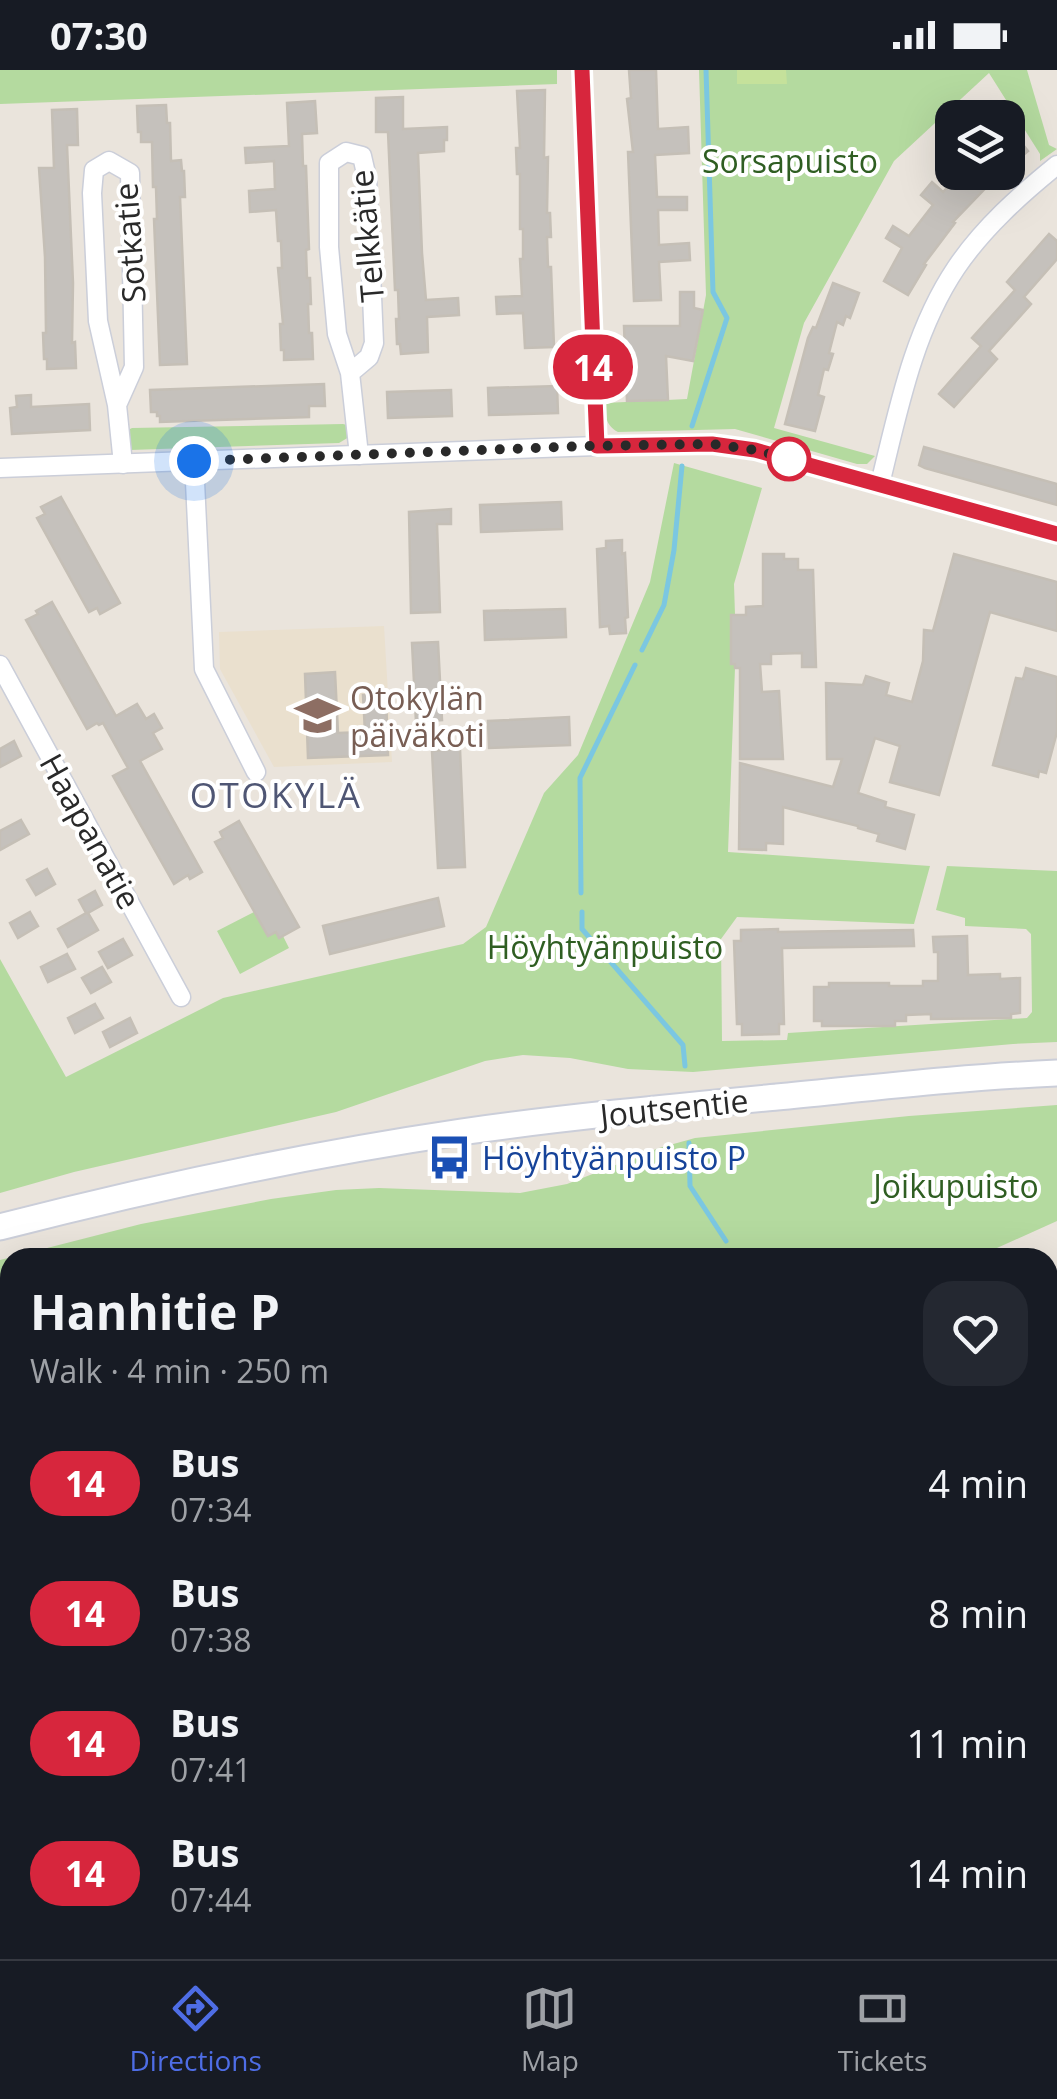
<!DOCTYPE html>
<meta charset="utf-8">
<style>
:root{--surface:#171b24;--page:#242831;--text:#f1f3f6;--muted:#9ea1a6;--line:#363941;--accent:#4e6de5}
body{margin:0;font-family:"Open Sans",sans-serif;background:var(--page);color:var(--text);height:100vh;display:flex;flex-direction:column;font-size:38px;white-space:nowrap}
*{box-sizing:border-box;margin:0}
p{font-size:32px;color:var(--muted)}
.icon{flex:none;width:55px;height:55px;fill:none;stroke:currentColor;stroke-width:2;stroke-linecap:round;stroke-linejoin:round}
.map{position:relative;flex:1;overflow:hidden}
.side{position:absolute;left:0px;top:1178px;width:1058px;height:712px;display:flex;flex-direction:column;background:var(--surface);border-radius:30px 30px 0 0;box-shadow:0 10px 40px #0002}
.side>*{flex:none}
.badge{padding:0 20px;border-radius:32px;font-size:35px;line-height:65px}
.tools{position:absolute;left:935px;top:30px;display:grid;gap:20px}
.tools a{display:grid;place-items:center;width:90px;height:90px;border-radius:20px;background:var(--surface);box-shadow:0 10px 40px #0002;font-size:50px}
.you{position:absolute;width:50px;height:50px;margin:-25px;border:8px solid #fff;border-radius:50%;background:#1a73e8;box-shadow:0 0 0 15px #1a73e833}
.map>.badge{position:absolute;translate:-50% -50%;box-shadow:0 0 0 5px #fff}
.round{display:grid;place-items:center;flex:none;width:105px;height:105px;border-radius:30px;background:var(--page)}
.overview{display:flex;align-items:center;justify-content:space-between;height:170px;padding:0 30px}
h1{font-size:48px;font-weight:700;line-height:75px}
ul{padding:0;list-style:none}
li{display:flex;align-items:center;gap:30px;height:130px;padding:0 30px}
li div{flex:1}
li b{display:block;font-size:38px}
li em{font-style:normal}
li .badge{min-width:110px;font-weight:700;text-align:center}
.status{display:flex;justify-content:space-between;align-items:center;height:70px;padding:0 50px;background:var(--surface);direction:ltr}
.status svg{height:28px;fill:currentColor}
.menu{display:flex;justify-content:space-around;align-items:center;height:140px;border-top:2px solid var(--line);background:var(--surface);font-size:28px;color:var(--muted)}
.menu a{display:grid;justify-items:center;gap:5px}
.menu .active{color:var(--accent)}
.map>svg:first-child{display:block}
.education{fill:#eae0ce}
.green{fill:#b4da9f}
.pitch{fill:#c5e19b}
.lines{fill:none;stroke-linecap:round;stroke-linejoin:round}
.stream{stroke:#7bc7e1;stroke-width:5}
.building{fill:#c5c1bc;stroke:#c5bfb6;stroke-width:2.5}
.minor-casing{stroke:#cbced9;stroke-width:21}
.secondary-casing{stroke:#cbced9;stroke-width:29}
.minor{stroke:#fff;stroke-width:18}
.secondary{stroke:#fff;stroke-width:25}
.line-casing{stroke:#fff;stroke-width:22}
.line{stroke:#d7263d;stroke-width:15}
.walk{stroke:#292929;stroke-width:10;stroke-dasharray:0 18}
.stop-dot{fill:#fff;stroke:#d7263d;stroke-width:5}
.labels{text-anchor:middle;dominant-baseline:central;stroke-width:8;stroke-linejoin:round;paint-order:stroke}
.park-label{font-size:32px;fill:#2f5e22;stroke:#fff}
.street-label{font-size:32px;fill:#292929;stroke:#fff}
.education-label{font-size:32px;fill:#785e54;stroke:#fff;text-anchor:start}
.transit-label{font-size:32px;fill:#164399;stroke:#fff;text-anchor:start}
.neighbourhood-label{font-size:35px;letter-spacing:2.5px;fill:#4f5674;stroke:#fff}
</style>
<div class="status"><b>07:30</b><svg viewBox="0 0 49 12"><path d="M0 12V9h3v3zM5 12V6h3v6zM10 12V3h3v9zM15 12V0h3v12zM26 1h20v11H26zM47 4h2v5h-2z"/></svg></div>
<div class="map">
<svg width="1057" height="1889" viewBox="0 0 1057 1889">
<rect width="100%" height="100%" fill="#eae4dc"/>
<polygon class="education" points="384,556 392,692 274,697 220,599 219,562"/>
<g class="green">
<polygon points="0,0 557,0 557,14 0,34"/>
<path d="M699 0H1027L1049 75 1057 79 1040 91V84L989 3 894 91 804 253 774 358 875 386 867 394H857L735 359 618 362C605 355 606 346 605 333L687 329 706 225Z"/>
<polygon points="343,354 347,355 349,367 339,373 130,380 128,360 132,358"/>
<polygon points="674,393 762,418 734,514 735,545 731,545 731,593 735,594 735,598 728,782 930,796 914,854 737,847 721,869 722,971 787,970 788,963 1027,948 1032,942 1031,864 1026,859 965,856 965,848 936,840 947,796 1057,801 1057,972 1013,974 693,1002 628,999 570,988 523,985 485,991 336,1042 74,1102 0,1123 0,889 66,1007 223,928 463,874 486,857 544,723 578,685 650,512"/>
<polygon points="254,842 268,866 276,862 279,868 283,866 289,878 240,904 217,861"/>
<polygon points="1057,1035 1057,1151 977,1187 10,1188 10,1520 0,1522 0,1190 141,1154 271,1129 336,1120 379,1118 520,1123 567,1114 659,1078 695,1068 909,1046"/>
<polygon points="621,1880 819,1880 826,1889 603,1889"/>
</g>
<polygon class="pitch" points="737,0 786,0 787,14 737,14"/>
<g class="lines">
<g class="stream">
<polyline points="692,356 727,248 713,222 706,0"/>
<polyline points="642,580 664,535 674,480 682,396"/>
<polyline points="581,823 580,708 635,595"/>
<polyline points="582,842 582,859 683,975 685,996"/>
<polyline points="689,1073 690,1116 726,1171"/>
<polyline points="734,1183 736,1188"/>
<polyline points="1048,1419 1057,1414"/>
<polyline points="0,1504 10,1502"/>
</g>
</g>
<g class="building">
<polygon points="629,0 656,0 658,59 688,57 689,83 655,85 657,127 687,127 687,140 658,140 659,175 689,173 690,190 659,192 661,230 634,231 628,82 633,82 627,29 631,28"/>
<polygon points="545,20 544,88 548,87 547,143 550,143 551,167 547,167 548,197 551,197 554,277 525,278 523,243 497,244 496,227 522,226 520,189 523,189 523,159 520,159 520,104 517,104 516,78 520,78 517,21"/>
<polygon points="403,27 403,59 447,57 447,70 444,70 444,81 418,83 422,183 426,230 458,228 459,245 427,247 428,282 401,284 400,274 397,274 396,249 399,249 398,220 395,220 388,62 376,62 376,28"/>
<polygon points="315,31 317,63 302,64 303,96 306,96 309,179 306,180 307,208 310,208 311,234 308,234 309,263 312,263 313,289 284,290 284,280 281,280 280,254 283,254 278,198 282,198 281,171 278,171 276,140 250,142 249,121 275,119 274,91 246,93 245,78 289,76 287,33"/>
<polygon points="166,35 167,53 170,53 171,91 181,90 182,101 184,101 185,127 180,127 187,294 160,295 154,149 157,149 156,117 153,117 152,72 141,72 141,62 138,62 137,36"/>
<polygon points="77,39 78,75 67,75 73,213 72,273 75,272 76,298 47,299 47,289 44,289 43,263 46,263 45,187 39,98 54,98 52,40"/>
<polygon points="1008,56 1028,81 1008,98"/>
<polygon points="962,102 1001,102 953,152 955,153 924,194 926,195 908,225 884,211 902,178 886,168 893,156 909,166 933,135 921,125 932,112 943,122"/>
<polygon points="1049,164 1057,171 1057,189 1024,227 1031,234 989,281 997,289 954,337 939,324 981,276 972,268 1015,220 1007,212"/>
<polygon points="833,213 859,223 850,248 846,246 843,255 837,252 829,283 833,284 828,300 824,299 818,325 824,327 815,361 785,354 808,268 813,257 816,258"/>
<polygon points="680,222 694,222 694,238 703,240 693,291 666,286 668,330 627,331 624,256 680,256"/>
<polygon points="324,314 325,336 309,336 309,347 160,352 160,346 157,346 157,342 151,342 150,320"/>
<polygon points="557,316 558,343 489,345 488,318"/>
<polygon points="451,320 452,346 388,348 387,322"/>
<polygon points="31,325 31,337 89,334 90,360 12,364 10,338 17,337 16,326"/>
<polygon points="924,377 1057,414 1057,435 925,398 919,395"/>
<polygon points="61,427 120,533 100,544 97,538 89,542 37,448 45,444 41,437"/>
<polygon points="561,432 562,459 481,462 480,435"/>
<polygon points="451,439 451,454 437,454 440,542 411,543 409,442"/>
<polygon points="622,470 622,484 625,483 628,547 625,548 626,563 610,564 609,556 600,557 597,479 606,478 606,471"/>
<polygon points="763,484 784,484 784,489 798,489 798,500 813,500 816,597 802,597 802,583 771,584 771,594 760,594 762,622 779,621 783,689 740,689 740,598 735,598 735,594 731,594 731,545 746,545 746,537 763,536"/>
<polygon points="954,484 1057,512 1057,561 990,542 939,725 890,712 900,676 875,668 858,723 886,732 885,737 914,745 905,779 877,771 879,764 858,758 858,756 783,737 783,774 766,773 766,780 739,779 740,693 833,717 842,689 827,689 826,613 863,615 866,606 889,613 886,625 912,632 923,591 924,560 933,561"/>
<polygon points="52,532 116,646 137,634 146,649 154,644 162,658 153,663 162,679 140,691 202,802 190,809 188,805 174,814 113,706 128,698 103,653 99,655 97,653 87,659 26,550 38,544 36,541"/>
<polygon points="565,539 566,567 485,570 484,541"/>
<polygon points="438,572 442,650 416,652 412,573"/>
<polygon points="1026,598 1057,607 1057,662 1046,703 1039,701 1038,707 993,695 1016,608 1023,609"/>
<polygon points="335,602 338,663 365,662 363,625 386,625 388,685 308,688 305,604"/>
<polygon points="569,647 570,675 489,678 488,651"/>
<polygon points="14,671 21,686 0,697 0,679"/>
<polygon points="460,679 465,797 438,798 432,681"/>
<polygon points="21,750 29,764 0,780 0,761"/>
<polygon points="239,751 299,857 279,868 276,862 268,866 215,772 223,768 220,762"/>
<polygon points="47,799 55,814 36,825 27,810"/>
<polygon points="95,821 102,835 88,843 98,860 68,877 58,859 86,843 79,830"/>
<polygon points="438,828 444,856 330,884 323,856"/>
<polygon points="30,842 38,856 18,868 10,853"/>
<polygon points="778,859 778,862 913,860 914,876 782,878 784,954 779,954 779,964 742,965 742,954 737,954 734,871 741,871 741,860"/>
<polygon points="967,866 968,905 1000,904 1000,909 1020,908 1020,943 1011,944 1011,948 931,949 931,944 906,945 906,951 895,951 895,956 822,956 822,951 814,951 814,917 829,917 829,913 889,913 889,916 923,916 923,911 938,911 938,882 934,882 933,867"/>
<polygon points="123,869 132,885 108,898 99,882"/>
<polygon points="67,884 75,899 48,912 41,897"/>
<polygon points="102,897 111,912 91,923 82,908"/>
<polygon points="95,934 103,948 75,963 68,948"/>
<polygon points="130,948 137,963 110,977 103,962"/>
</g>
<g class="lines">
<defs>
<g id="minor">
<polyline points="582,0 597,376"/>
<polyline points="350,303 369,287 374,273 367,108 362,86 346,82 329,93 329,177 337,264 350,303 359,385"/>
<polyline points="117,335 98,251 92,123 94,100 109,91 130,103 134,297 117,335 123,394"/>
<polyline points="194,391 204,599 256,702"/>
<polyline points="0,398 597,376 712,374 755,380 1057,464"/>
<path d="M880 414C898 341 913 262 956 198 983 158 1020 125 1057 95"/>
<polyline points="0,595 181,927"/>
<polyline points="1048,1288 1057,1283"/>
<polyline points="1048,1545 1057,1540"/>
<polyline points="1048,1626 1057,1639"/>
<polyline points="0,1644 10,1643"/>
<polyline points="98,1880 100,1889"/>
<polyline points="968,1880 975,1889"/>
<polyline points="390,1889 408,1880"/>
</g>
<path id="secondary" d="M0 1157C151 1118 306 1085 461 1062 566 1047 672 1037 777 1027 870 1018 964 1007 1057 1003"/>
</defs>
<use href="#minor" class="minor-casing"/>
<use href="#secondary" class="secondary-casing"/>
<use href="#minor" class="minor"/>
<use href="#secondary" class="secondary"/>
</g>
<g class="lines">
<defs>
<polyline id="line" points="582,0 597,376 712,374 755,380 1057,464"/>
</defs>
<use href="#line" class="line-casing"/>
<use href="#line" class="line"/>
<polyline class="walk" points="194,391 588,376 712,374 755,380 789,389"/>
</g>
<defs>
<symbol id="school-bare" viewBox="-9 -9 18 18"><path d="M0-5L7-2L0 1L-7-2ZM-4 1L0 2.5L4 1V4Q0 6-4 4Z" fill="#8d6e63" stroke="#fff" stroke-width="2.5" paint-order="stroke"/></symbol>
<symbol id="bus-bare" viewBox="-9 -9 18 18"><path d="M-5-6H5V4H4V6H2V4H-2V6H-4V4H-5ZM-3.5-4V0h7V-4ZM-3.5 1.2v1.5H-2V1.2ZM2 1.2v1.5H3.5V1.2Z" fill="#1a4fb4" stroke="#fff" stroke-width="2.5" paint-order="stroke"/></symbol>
</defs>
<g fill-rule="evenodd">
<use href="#school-bare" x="286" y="614" width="63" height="63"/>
<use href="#bus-bare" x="418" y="1056" width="63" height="63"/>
</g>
<circle class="stop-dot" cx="789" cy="389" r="20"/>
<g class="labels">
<g class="park-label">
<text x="790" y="90">Sorsapuisto</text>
<text x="605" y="876">Höyhtyänpuisto</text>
<text x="956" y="1115">Joikupuisto</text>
</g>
<g class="street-label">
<text transform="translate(366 166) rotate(-95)">Telkkätie</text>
<text transform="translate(129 173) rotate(-94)">Sotkatie</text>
<text transform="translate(91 761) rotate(61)">Haapanatie</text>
<text transform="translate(674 1037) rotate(-6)">Joutsentie</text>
</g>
<g class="education-label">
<text x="350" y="627">Otokylän<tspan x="350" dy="37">päiväkoti</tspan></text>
</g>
<g class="transit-label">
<text x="482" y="1087">Höyhtyänpuisto P</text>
</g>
<g class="neighbourhood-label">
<text x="276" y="724">OTOKYLÄ</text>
</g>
</g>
</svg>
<div class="tools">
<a><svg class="icon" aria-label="layers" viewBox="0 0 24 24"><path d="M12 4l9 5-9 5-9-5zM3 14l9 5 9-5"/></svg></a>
</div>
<div class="you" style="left:194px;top:391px"></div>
<b class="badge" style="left:593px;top:297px;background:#d7263d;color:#fff">14</b>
<section class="side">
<div class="overview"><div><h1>Hanhitie P</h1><p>Walk · 4 min · 250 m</p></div><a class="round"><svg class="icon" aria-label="heart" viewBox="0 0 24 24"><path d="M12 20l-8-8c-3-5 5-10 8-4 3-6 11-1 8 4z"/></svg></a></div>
<ul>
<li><span class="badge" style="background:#d7263d;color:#fff">14</span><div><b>Bus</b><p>07:34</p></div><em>4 min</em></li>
<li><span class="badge" style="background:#d7263d;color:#fff">14</span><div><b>Bus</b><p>07:38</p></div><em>8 min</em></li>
<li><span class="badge" style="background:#d7263d;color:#fff">14</span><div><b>Bus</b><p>07:41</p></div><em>11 min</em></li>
<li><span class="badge" style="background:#d7263d;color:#fff">14</span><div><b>Bus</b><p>07:44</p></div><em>14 min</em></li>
</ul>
</section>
</div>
<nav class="menu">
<a class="active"><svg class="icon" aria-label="directions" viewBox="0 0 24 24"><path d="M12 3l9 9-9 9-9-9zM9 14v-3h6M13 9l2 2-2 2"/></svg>Directions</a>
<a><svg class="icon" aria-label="map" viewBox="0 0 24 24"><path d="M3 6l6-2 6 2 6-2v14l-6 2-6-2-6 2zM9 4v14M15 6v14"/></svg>Map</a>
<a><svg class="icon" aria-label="tickets" viewBox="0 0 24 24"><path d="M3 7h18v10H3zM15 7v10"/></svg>Tickets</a>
</nav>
